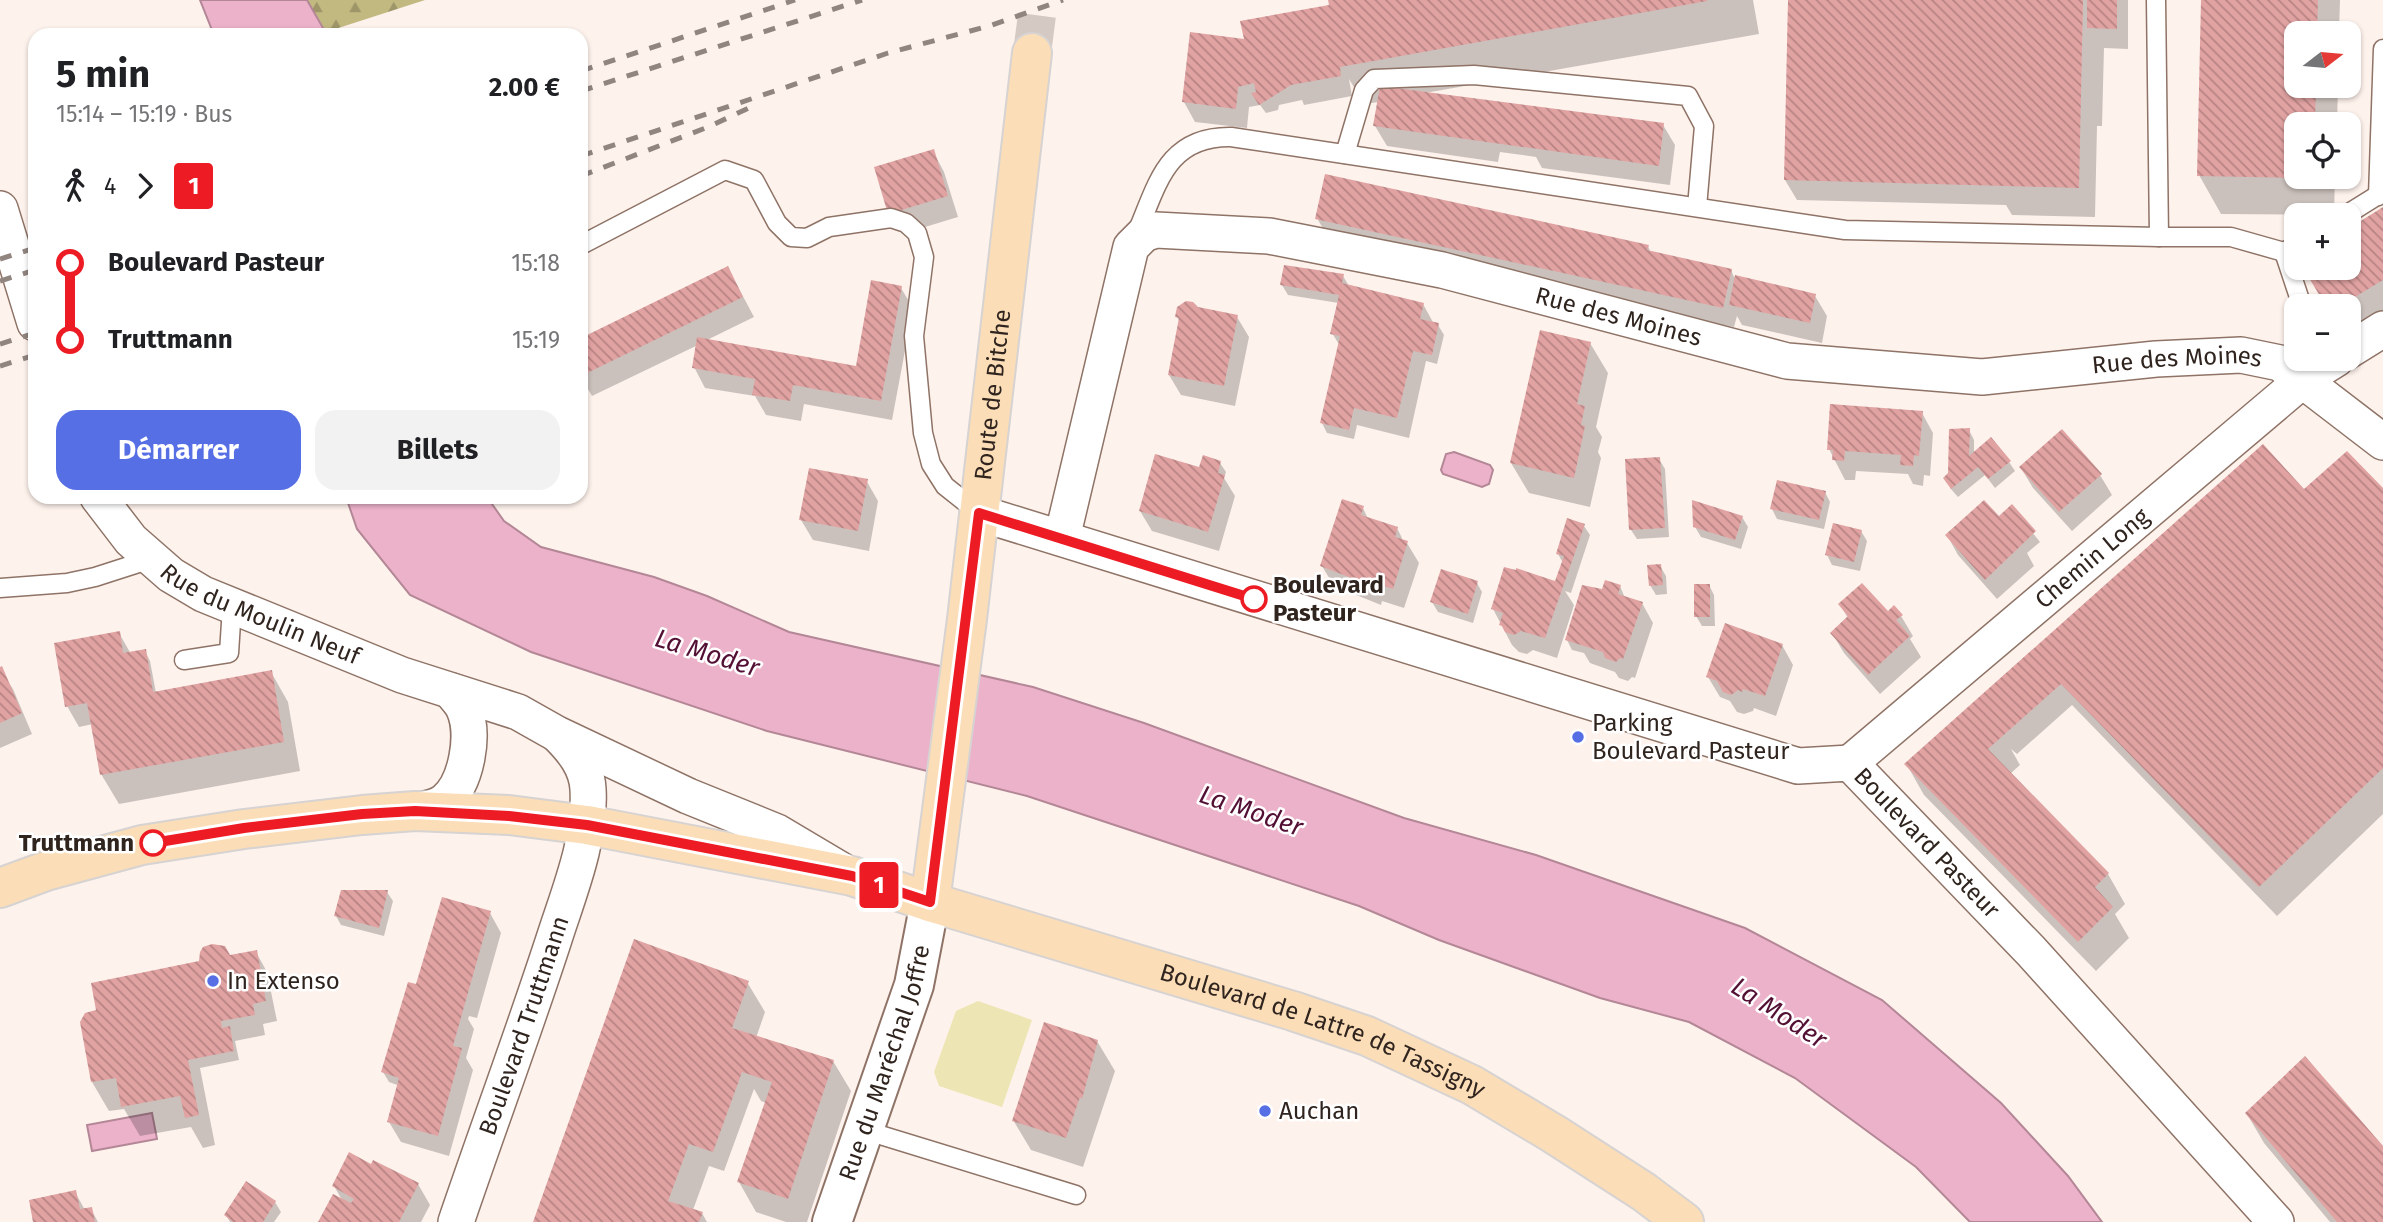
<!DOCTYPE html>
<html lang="fr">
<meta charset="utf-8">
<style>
:root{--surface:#fff;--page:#f2f2f2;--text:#202124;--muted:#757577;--accent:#576fe5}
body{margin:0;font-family:"Fira Sans",sans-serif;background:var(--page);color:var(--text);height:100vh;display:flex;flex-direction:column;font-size:26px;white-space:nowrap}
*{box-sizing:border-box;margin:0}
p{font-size:23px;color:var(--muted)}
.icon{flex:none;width:38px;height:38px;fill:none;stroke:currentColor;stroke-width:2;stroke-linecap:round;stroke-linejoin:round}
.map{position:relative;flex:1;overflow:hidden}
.details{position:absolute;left:28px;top:28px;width:560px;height:476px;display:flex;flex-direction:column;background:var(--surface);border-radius:21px;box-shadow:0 2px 5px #0004}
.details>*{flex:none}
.badge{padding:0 14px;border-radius:5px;font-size:24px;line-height:46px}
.needle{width:46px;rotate:74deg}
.tools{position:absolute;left:2284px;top:21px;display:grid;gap:14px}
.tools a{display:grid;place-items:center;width:77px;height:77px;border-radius:14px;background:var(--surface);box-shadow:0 2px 5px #0004;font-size:35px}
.map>.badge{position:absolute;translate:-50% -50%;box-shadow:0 0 0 4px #fff}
.legs{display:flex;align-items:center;gap:10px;height:77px;padding:0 28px;font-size:23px}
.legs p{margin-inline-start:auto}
.head{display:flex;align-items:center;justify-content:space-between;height:119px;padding:0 28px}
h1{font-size:38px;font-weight:700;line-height:52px}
.primary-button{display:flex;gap:14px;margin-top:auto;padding:14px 28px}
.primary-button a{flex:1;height:80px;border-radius:21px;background:var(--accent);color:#fff;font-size:28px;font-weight:700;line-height:80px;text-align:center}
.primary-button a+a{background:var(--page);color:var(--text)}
ul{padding:0 28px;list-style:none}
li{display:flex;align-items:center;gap:24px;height:77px;font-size:26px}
li i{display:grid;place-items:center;width:10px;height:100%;margin:0 9px;background:currentColor}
li i::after{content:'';width:18px;height:18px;margin:-9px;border:5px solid;border-radius:50%;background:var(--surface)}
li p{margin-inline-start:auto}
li:first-child i{background:linear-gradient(#0000 50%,currentColor 0)}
li:last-child i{background:linear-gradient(currentColor 50%,#0000 0)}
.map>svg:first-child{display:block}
.forest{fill:url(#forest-firs)}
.park{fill:#ede5b3}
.water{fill:#ecb2ca;stroke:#b48797;stroke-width:2}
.shadow{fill:#0003}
.building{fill:url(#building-back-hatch)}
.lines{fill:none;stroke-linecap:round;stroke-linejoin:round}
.primary-tunnel{stroke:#d5c9c3;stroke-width:38;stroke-dasharray:38 19;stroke-linecap:butt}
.service-casing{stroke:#8e7366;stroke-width:21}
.minor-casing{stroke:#8e7366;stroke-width:38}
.tertiary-casing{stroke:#8e7366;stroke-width:42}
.primary-casing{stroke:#d6d3d2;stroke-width:42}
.service{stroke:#fff;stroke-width:18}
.minor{stroke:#fff;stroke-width:35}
.tertiary{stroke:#fff;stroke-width:38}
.primary{stroke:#fbddb7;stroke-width:38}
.rail{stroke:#918580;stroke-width:5;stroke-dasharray:12 12;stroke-linecap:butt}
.line-1-casing{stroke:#fff;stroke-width:16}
.line-1{stroke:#ed1c24;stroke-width:10}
.stop-1-dot{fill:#fff;stroke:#ed1c24;stroke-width:3.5}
.poi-dot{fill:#576fe5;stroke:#fff;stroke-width:2.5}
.labels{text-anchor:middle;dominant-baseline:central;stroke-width:5;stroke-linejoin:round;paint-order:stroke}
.street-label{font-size:24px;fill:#30241f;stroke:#fff}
.stop-label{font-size:24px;font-weight:bold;fill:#30241f;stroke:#fff;text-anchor:start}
.poi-label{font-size:24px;fill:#30241f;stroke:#fff;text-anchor:start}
.water-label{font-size:26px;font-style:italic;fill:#531034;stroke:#fff}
</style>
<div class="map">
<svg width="2383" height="1222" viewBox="0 0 2383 1222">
<defs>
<pattern id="forest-firs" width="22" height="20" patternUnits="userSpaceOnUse" patternTransform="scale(1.75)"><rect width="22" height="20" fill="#c2b981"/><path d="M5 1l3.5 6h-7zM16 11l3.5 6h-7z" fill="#9e9669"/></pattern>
<pattern id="building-back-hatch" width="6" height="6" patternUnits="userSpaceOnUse" patternTransform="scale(1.75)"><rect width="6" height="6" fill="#e1a2a2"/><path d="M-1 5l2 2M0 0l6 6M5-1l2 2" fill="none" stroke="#b78483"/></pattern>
</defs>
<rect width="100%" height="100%" fill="#fef2ec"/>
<polygon class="forest" points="307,0 425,0 326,32"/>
<polygon class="park" points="978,1001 1032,1020 1002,1107 939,1086 934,1072 956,1011"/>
<g class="water">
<polygon points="200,0 307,0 327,35 214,35"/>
<polygon points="1454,452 1490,465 1493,470 1489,484 1482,487 1443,474 1441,470 1446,454"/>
<polygon points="346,497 487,497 504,521 541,547 654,577 707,596 789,632 1033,687 1144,723 1404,818 1536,855 1745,928 1882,1000 2001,1103 2068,1176 2102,1222 1970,1222 1916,1167 1795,1078 1689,1022 1600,998 1439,940 1359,906 1027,796 767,731 531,652 410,595 357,529"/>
<polygon points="152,1113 157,1139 92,1151 87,1125"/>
</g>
<g class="shadow">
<polygon points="1330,0 1753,0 1759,34 1425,93 1663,125 1675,145 1670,185 1542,168 1536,157 1500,152 1498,162 1387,146 1375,126 1379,102 1364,104 1349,79 1352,96 1304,105 1302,100 1279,105 1278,110 1266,113 1260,105 1249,107 1247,128 1195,122 1184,102 1247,41 1332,14"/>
<polygon points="1790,0 2128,0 2128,49 2104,48 2102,126 2097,126 2095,217 2012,215 2006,205 1797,200 1785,180"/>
<polygon points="2203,0 2340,0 2339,33 2296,33 2296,86 2338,86 2337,124 2296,124 2296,177 2335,177 2334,215 2221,214 2199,175"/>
<polygon points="933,151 944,172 958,217 902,234 890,214"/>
<polygon points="2383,210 2383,320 2349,341 2348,306 2327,306 2305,268 2348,268"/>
<polygon points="1317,218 1648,246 1651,253 1731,270 1734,277 1815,296 1827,316 1822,343 1742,325 1737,316 1734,327 1334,248"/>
<polygon points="728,268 754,317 707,340 857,368 901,288 913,308 892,420 804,404 801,421 766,415 755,396 705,388 694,367 698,345 592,396 581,377 581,340"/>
<polygon points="1343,276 1349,286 1423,304 1434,324 1438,325 1444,335 1437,364 1426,361 1409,438 1357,425 1354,439 1327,433 1322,423 1340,346 1332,333 1339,303 1288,295 1282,285"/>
<polygon points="1197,309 1237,317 1249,337 1235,406 1181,395 1169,375 1180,323 1177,317"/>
<polygon points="1590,343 1608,373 1596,427 1602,437 1598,452 1601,458 1590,507 1529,493 1511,463"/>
<polygon points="1922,413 1933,433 1930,476 1924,475 1923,486 1913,484 1908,474 1856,471 1855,480 1845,480 1829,449"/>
<polygon points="1969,430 1974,440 1974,454 2009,462 2015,471 1995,488 1985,475 1958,497 1950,488"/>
<polygon points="1659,459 1665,469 1669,537 1637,539 1631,530"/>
<polygon points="1220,463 1226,472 1224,478 1235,496 1219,551 1152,531 1140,511 1204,470"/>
<polygon points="2021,468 2100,475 2112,495 2072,531 2033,488"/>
<polygon points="866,480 878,501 869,551 813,540 801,520"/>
<polygon points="2383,491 2383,814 2277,916 2072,705 2017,754 2011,749 2020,765 2010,774 2108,874 2125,904 2115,914 2129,938 2096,971 1924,795 1907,765 2304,492"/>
<polygon points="1825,492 1830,502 1824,529 1777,519 1772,509"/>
<polygon points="2012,507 2040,542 2027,553 2034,566 1997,599 1958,555 1947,535 2004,524"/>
<polygon points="1363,508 1368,519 1397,528 1402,538 1401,541 1407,543 1419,563 1404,608 1382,601 1381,605 1334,586 1322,566"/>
<polygon points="1742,517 1748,527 1741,549 1701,537 1695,527"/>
<polygon points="1584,526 1590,535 1571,593 1565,591 1574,605 1557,658 1533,650 1527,654 1519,652 1512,645 1493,609 1559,584 1563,563 1558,554"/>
<polygon points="1861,531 1867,541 1860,571 1832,565 1827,555"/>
<polygon points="1660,566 1666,576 1667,594 1656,595 1650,585"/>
<polygon points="1477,583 1482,592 1473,623 1438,612 1432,602"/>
<polygon points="1709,585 1714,595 1715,626 1702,626 1696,616"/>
<polygon points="1620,586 1625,598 1642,603 1653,623 1635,678 1632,677 1628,681 1619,678 1615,672 1590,663 1584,653 1572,650 1567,640 1607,594"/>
<polygon points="1840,605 1901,616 1913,636 1910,639 1921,657 1880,694 1844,653 1832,633 1848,618"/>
<polygon points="119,633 131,654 145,651 150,661 156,693 271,672 288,702 300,771 119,804 101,774 93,724 79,727 67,706"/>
<polygon points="1782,645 1793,665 1776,716 1754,708 1753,711 1744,714 1737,712 1730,701 1720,697 1708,677"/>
<polygon points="0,669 13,689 32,734 0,748"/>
<polygon points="387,892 393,901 384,936 341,925 336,916"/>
<polygon points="490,913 501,933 477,1018 469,1016 468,1019 474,1029 466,1058 473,1070 449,1156 401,1142 389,1122 400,1086 389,1082 383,1072 420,987"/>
<polygon points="256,952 267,972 277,1021 263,1024 265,1035 235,1041 239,1060 200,1068 215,1145 203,1148 191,1127 140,1136 124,1109 109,1111 92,1082 229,957"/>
<polygon points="747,982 765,1012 756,1038 833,1061 851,1091 807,1222 786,1222 756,1212 739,1182 766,1103 761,1101 754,1089 724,1171 709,1166 693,1210 702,1213 707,1222 536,1222"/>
<polygon points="1097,1041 1115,1071 1083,1167 1031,1150 1013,1120"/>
<polygon points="2247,1114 2383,1148 2383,1222 2330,1222 2264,1143"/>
<polygon points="372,1166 418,1184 430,1205 421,1222 320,1222 342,1200 334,1186"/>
<polygon points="75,1192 85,1210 91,1209 98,1222 35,1222"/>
<polygon points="275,1202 281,1212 274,1222 230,1222 226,1215"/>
</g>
<g class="building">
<polygon points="1328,0 1707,0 1707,1 1340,67 1341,76 1291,85 1259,105 1251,93 1256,92 1254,83 1238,87 1236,109 1182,102 1190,32 1244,39 1240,21 1329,5"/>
<polygon points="1788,0 2083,0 2079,188 1784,180"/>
<polygon points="2087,0 2117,0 2117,29 2087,28"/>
<polygon points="2201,0 2318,0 2317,33 2296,33 2296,86 2316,86 2315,124 2296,124 2296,178 2197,176"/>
<polygon points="1380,86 1664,123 1659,166 1373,126"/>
<polygon points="934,149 948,196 888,214 874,167"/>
<polygon points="1325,174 1649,245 1647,250 1732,269 1723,308 1315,219"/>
<polygon points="2383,207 2383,280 2340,306 2326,306 2303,268 2348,268 2348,229"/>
<polygon points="1284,265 1344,274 1342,283 1424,303 1420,319 1439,323 1432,355 1413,351 1397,418 1354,408 1349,430 1320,423 1340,336 1330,334 1339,295 1280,285"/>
<polygon points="728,266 743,297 581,376 581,338"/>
<polygon points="1735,275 1816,294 1810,323 1729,305"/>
<polygon points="871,280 902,286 881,401 793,385 790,401 752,395 755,379 692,368 697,337 856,366"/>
<polygon points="1186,301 1193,302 1198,307 1238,315 1224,386 1168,375 1179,318 1175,317 1177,307"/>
<polygon points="1540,330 1591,342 1577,404 1585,406 1581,425 1585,426 1574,478 1510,463"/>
<polygon points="1830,404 1923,411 1919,456 1914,455 1913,466 1900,465 1901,455 1845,451 1844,461 1832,460 1833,450 1827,450"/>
<polygon points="1970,428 1969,456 1991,437 2011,461 1988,479 1978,467 1951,489 1943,478 1948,473 1949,429"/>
<polygon points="2062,429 2102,474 2059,512 2019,467"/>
<polygon points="2263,444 2304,489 2347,451 2383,488 2383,768 2259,887 2061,684 1988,749 2109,873 2095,887 2113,907 2078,942 1904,764"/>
<polygon points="1155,454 1199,467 1203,455 1221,461 1218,473 1225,475 1208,532 1139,511"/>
<polygon points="1660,457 1665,528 1629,530 1625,459"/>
<polygon points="809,468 868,479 858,531 799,520"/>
<polygon points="1777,480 1826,491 1819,520 1770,509"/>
<polygon points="1342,499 1364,506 1361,515 1398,527 1395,537 1408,541 1393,589 1371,582 1370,585 1320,566"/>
<polygon points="1692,500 1743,516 1735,540 1693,527"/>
<polygon points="1984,500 1999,516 2012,504 2036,531 1985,580 1945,535"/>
<polygon points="1567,518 1585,524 1545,638 1521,631 1514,635 1505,632 1502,626 1499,625 1503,613 1491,609 1504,567 1516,570 1516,568 1555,581 1564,556 1556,554"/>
<polygon points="1833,523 1862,530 1854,562 1825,555"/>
<polygon points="1661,564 1663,585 1649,586 1647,565"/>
<polygon points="1441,569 1478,581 1468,614 1430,602"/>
<polygon points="1605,580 1621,585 1618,594 1643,602 1623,659 1620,658 1616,662 1605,658 1603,652 1565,640 1582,585 1602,589"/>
<polygon points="1862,583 1888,611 1894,605 1903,615 1896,620 1910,636 1868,675 1830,633 1848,616 1838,604"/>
<rect x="1694" y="584" width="16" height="33"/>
<polygon points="1725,623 1783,644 1765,696 1743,689 1742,692 1738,690 1731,695 1723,692 1717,681 1706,677"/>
<polygon points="120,631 123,653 146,649 153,692 272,670 284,742 100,775 87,703 65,707 54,643"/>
<polygon points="2,666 22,713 0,723 0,667"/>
<polygon points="341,890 388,890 379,928 334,916"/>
<polygon points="442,897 491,911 453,1046 462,1048 438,1136 387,1122 399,1078 381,1072 408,982 416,984"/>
<polygon points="634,939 749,981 732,1028 834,1060 788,1199 737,1182 772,1082 742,1072 713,1152 689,1144 668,1201 703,1212 699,1222 533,1222"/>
<polygon points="212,944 225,946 230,955 257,950 266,1001 253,1004 255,1015 221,1021 222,1028 230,1026 234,1051 188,1060 199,1115 185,1118 180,1096 121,1107 116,1078 91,1082 80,1022 85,1013 96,1010 91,983 199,961 200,952 203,947"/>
<polygon points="1044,1022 1098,1040 1082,1099 1080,1097 1066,1138 1012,1121"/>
<polygon points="2305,1056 2383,1146 2383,1222 2337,1222 2245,1113"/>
<polygon points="349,1152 371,1164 373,1160 419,1183 399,1222 318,1222 333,1194 351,1203 354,1199 332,1186"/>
<polygon points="246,1181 276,1201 263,1222 233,1222 224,1215"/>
<polygon points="76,1190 80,1209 92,1207 95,1222 33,1222 29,1200"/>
</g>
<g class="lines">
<polyline class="primary-tunnel" points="1032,53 1039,0"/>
<defs>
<g id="service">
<polyline points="2156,0 2159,237 2231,237 2284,252"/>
<polyline points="1345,154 1364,90 1374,79 1474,75 1688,96 1704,126 1697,207"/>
<polyline points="2378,196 2383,49"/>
<polyline points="2346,215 2383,192"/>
<path d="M1135 237C1157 187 1165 136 1231 137L1845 230 2159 237"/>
<polyline points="581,245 725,170 754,180 777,223 791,237 807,238 829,227 891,218 906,223 917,233 924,257 914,336 923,433 931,464 945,486 979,513"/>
<polyline points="2296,245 2284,252 2302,306"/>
<polyline points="0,588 67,583 95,577 151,559"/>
<polyline points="184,660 229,653 232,607"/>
<polyline points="864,1130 1076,1195"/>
</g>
<g id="minor">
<polyline points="0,209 35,323"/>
<polyline points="2348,351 2383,329"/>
<path id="s1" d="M98 497 131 540 171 575 203 594 402 675 518 712 557 734 688 796 777 832 846 873"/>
<path id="s2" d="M979 513 1798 766 1850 763 2031 951 2276 1222"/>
<path id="s3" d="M1062 538 1131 247 1144 234 1156 230 1269 236 1442 270 1787 361 1982 377 2156 359 2241 355 2280 363 2383 442"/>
<path id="s4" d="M1850 763 2304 379 2336 359"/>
<path d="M415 811C426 809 436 808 445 801 467 783 475 734 464 709 461 702 455 697 451 691"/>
<path id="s5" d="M456 1222C488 1128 523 1034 554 939 569 892 591 840 588 789 587 767 573 750 558 735"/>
</g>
<g id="tertiary">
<path id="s6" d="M832 1222 914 985 930 902"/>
</g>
<g id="primary">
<path id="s7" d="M0 888 46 871 142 845 244 829 362 815 415 811 509 815 587 825 852 876 930 902 1293 1011 1367 1036 1472 1085 1554 1134 1644 1192 1684 1222"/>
<path id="s8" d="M930 902 967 619 1032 53"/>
</g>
</defs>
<use href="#service" class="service-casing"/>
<use href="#minor" class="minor-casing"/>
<use href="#tertiary" class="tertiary-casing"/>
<use href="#primary" class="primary-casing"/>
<use href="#service" class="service"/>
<use href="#minor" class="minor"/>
<use href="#tertiary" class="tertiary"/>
<use href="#primary" class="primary"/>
<g class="rail">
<polyline points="581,71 795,0"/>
<polyline points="581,91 862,0"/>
<polyline points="581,156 888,53 989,26 1063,0"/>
<polyline points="581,176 708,127 751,107"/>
<polyline points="0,259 35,248"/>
<polyline points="0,281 35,270"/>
<polyline points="0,344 35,333"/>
<polyline points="0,366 35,355"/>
</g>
</g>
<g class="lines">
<defs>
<polyline id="line-1" points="153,843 244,828 362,814 415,811 509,816 587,825 852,876 930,902 979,513 1254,599"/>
</defs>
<use href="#line-1" class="line-1-casing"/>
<use href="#line-1" class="line-1"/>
</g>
<g class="stop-1-dot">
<circle cx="1254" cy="599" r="12"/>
<circle cx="153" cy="843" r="12"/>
</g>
<g class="poi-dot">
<circle cx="1578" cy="737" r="7"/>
<circle cx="213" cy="981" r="7"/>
<circle cx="1265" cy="1111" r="7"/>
</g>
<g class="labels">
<g class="street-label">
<text stroke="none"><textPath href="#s3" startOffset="802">Rue des Moines</textPath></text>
<text stroke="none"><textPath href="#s3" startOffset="1368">Rue des Moines</textPath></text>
<text stroke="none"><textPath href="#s8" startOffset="511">Route de Bitche</textPath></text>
<text stroke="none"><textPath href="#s4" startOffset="317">Chemin Long</textPath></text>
<text stroke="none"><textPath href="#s1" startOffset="205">Rue du Moulin Neuf</textPath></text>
<text stroke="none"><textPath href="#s2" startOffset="1020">Boulevard Pasteur</textPath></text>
<text stroke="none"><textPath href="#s5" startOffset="208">Boulevard Truttmann</textPath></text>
<text stroke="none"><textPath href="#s7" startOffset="1362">Boulevard de Lattre de Tassigny</textPath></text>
<text stroke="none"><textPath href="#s6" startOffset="168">Rue du Maréchal Joffre</textPath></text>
</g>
<g class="stop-label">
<text x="1273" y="585">Boulevard<tspan x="1273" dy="28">Pasteur</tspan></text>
<text x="134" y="843" text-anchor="end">Truttmann</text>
</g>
<g class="poi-label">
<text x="1592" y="723">Parking<tspan x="1592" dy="28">Boulevard Pasteur</tspan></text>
<text x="227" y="981">In Extenso</text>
<text x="1279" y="1111">Auchan</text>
</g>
<g class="water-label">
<text transform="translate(707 653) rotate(17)">La Moder</text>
<text transform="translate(1251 811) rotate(19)">La Moder</text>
<text transform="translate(1779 1013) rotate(33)">La Moder</text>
</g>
</g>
</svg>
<div class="tools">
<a><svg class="needle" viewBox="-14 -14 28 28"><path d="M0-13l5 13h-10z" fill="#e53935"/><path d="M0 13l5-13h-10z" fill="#757577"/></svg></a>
<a><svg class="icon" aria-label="locate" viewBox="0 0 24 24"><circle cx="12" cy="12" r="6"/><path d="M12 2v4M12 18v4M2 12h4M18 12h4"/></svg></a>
<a>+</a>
<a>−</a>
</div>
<b class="badge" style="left:879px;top:885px;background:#ed1c24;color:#fff">1</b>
<section class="details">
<div class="head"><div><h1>5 min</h1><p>15:14 – 15:19 · Bus</p></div><b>2.00 €</b></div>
<div class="legs"><svg class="icon" aria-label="walk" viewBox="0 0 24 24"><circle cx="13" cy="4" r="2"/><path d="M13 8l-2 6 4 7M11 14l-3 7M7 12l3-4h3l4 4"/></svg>4<svg class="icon" aria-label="forward" viewBox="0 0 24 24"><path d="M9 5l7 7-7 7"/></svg><b class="badge" style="background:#ed1c24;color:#fff">1</b></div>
<ul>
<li><i style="color:#ed1c24"></i><b>Boulevard Pasteur</b><p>15:18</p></li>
<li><i style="color:#ed1c24"></i><b>Truttmann</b><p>15:19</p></li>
</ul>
<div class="primary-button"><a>Démarrer</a><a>Billets</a></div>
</section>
</div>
